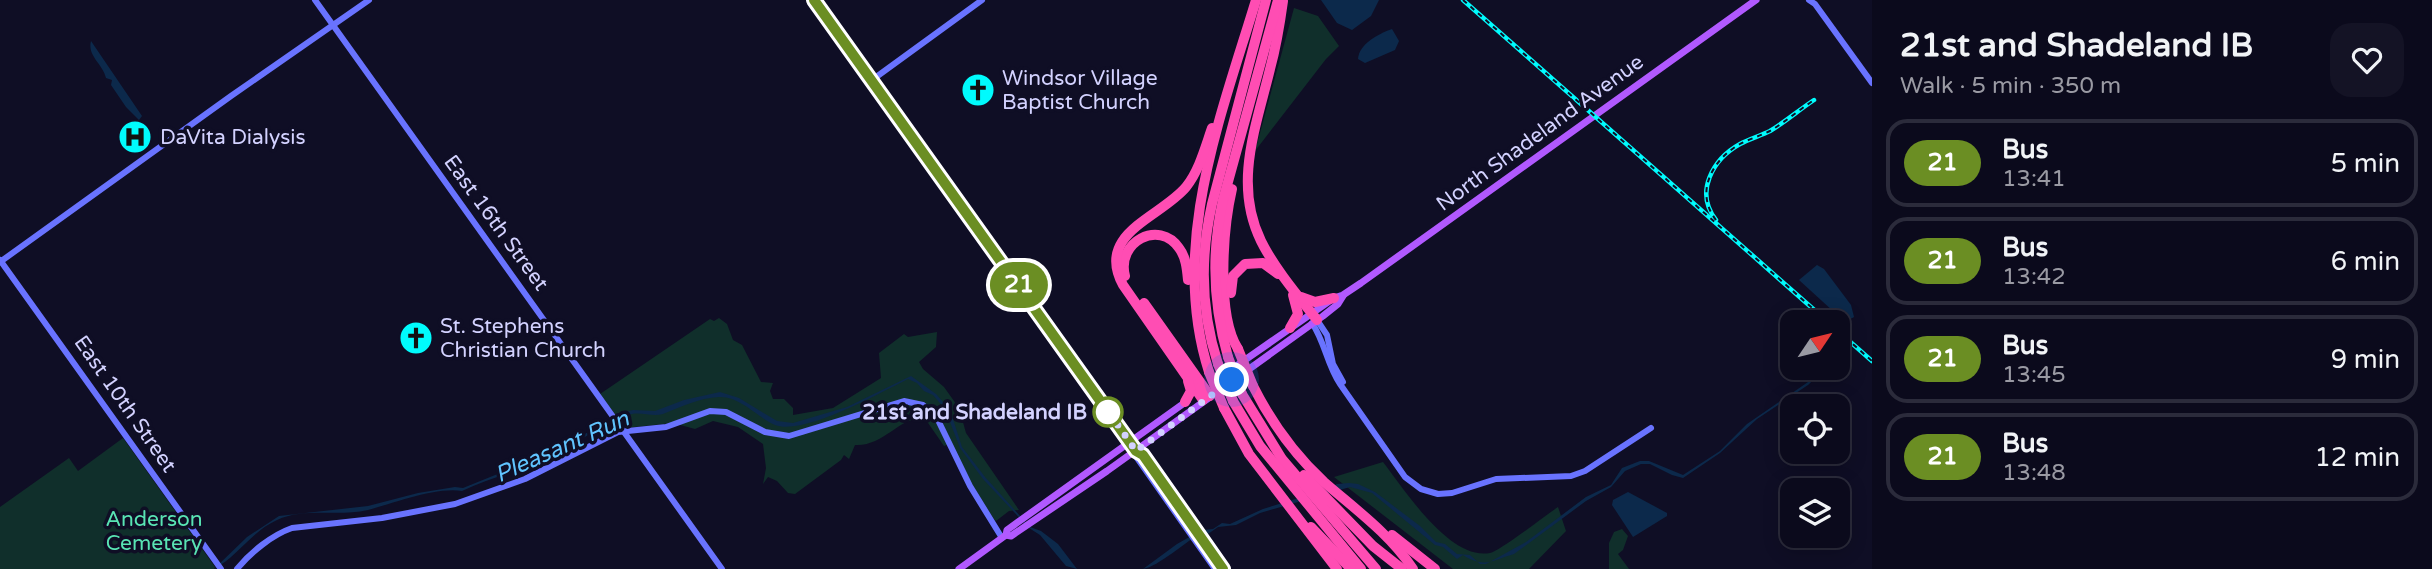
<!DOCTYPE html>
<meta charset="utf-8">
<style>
:root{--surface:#0b0a1c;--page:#141325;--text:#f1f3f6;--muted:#9a9aa3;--line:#2b2b3b}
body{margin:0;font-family:"Varela Round",sans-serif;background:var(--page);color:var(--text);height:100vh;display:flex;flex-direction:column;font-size:26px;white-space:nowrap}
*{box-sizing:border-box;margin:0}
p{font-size:23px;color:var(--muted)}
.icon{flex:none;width:38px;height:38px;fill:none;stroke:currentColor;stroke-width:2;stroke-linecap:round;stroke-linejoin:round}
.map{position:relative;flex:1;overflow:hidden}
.drawer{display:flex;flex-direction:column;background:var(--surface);width:560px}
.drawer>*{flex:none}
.badge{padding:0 14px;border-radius:23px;font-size:24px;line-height:46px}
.needle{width:46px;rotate:55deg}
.buttons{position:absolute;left:1780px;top:310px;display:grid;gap:14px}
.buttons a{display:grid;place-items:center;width:70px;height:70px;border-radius:14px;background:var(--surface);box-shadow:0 4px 18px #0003,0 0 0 2px var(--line);font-size:35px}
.you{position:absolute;width:35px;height:35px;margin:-18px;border:5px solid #fff;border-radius:50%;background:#1a73e8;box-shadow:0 0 0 10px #1a73e833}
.map>.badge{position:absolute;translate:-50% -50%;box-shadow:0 0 0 4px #fff}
.round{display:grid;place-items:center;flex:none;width:74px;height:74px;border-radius:21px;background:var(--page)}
.head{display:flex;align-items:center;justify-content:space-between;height:119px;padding:0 28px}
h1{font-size:33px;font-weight:700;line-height:52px}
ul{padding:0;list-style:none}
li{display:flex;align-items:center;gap:21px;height:88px;margin:0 14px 10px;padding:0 14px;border:4px solid var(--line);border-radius:21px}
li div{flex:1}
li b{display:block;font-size:26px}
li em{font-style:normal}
li .badge{min-width:77px;font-weight:700;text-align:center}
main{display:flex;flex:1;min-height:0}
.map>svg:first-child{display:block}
.green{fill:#102f2b}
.water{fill:#0c294b}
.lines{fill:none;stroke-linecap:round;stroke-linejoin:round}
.secondary{stroke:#6973ff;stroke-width:6}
.primary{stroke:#b159ff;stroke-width:7}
.highway{stroke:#ff4db3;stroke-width:10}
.rail-casing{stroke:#00fbfd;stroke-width:4.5}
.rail{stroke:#0f0e25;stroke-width:2;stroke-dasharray:5;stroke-linecap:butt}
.highway-bridge{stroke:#ff4db3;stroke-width:10}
.line-casing{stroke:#fff;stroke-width:16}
.line{stroke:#6b8e23;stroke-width:10}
.walk{stroke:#d3d2ff;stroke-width:7;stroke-dasharray:0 12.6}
.stop-dot{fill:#fff;stroke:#6b8e23;stroke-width:3.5}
.labels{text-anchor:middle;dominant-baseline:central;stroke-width:7;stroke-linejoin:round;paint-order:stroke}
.poi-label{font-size:21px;fill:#d3d2ff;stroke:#0f0e25;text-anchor:start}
.street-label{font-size:21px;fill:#d3d2ff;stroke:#0f0e25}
.stop-label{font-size:21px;font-weight:bold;fill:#d3d2ff;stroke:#0f0e25;text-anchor:end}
.park-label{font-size:21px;fill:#59e4b4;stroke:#0f0e25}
.water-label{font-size:23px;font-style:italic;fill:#60c4ff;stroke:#0f0e25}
</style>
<main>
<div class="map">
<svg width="1872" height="569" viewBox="0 0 1872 569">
<rect width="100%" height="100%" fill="#0f0e25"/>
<g class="green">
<polygon points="1294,8 1318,16 1339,46 1326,59 1255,151"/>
<path d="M719 318 727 324 733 340 742 345 761 382 773 383 770 391 773 399H784L793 408V415L833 408 881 378 879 353 904 334 908 337 937 332 936 347 919 362 923 369 944 387 959 408 966 433 1019 510 1009 511 996 521 994 519 947 445 944 446 926 420C903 412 885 447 855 445L849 459 844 455 841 460 795 494 788 493 777 481 768 477 763 484 766 468 763 444 738 427 713 421 695 429 673 423 625 428 600 394 710 319 714 321Z"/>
<polygon points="123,438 215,567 214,569 0,569 0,507 69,458 78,471"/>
<path d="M1383 462C1404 489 1450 561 1490 553 1500 551 1546 515 1558 507L1566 531 1529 569H1453L1334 477Z"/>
<polygon points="1622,529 1628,536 1623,550 1618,554 1629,569 1609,569 1609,543 1614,532"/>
</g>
<g class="water">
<polygon points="1321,0 1379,0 1371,16 1352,30 1337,23"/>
<path d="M1392 29 1399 41 1395 50 1365 63 1358 59C1359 44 1378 34 1392 29Z"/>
<path d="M91 41 142 116 139 120 126 107 111 85 112 80 106 78C103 64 87 56 91 41Z"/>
<polygon points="1817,265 1824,269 1851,305 1854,317 1845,322 1799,280"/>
<path d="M1822 368H1826L1808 385 1757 419 1720 453 1683 478 1672 475 1650 464H1641L1625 471 1611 487 1586 501 1514 554C1493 560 1485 569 1463 555L1457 559 1443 547 1435 545 1372 493 1350 487 1260 513 1236 525 1218 527 1208 534 1203 532C1186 541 1158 567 1143 569L1177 544 1202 530 1213 529 1222 523 1230 524 1263 509 1325 490 1337 484 1349 483 1358 484 1375 492 1420 526 1436 542 1445 544 1457 554 1470 555 1480 564H1486L1526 542 1586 497 1611 485 1622 468 1640 461H1649L1683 475 1720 451 1747 424 1808 382Z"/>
<path d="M911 376 936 394 950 410 962 447 985 477 1030 527 1041 531 1058 544 1077 569 1066 566 1040 535 1029 528 983 479 960 448 945 409 933 395 924 391 917 383 908 379C881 392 804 436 775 425 757 417 740 396 719 397 699 398 681 407 663 414 653 417 642 412 632 414 606 421 572 447 547 458 519 471 490 478 462 491 435 487 395 503 368 510 339 517 304 507 277 520 252 531 237 557 214 569L247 537 279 516 368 506 418 493 455 487 463 488 550 453 625 412 633 410 655 411 684 400 720 392 739 398 777 421 793 423 847 407Z"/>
<polygon points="1628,492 1667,513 1667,516 1633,537 1612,505 1613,500"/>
</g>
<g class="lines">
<g class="secondary">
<polyline points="315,0 722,569"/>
<polyline points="814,0 1130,442 1136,451 1137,458 1215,569"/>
<polyline points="1809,0 1815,4 1872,83"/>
<polyline points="872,80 982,0"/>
<polyline points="0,260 221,569"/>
<polyline points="0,262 231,96 369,0"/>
<polyline points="1317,320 1327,335 1333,364 1343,382"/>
<path d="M1312 323C1325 342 1327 365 1340 384L1405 477 1421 489 1438 494 1452 493 1496 479 1571 476 1585 471 1651 428"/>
<polyline points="1136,451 1143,455 1223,569"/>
<path d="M237 569C251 552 272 535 292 528L382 518 455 504 525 479 618 432 666 427 710 411 726 412 765 432 789 436 904 401 923 405 936 416 970 486 1002 538"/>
</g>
<g class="primary">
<polyline points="1219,378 1334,298 1343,295 1361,283 1756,0"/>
<polyline points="1006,535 1011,536 1107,471 1323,316 1338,304 1343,296"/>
<polyline points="959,569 1006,535 1007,530 1187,401"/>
</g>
<g class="highway">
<path d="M1283 1C1280 23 1276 47 1270 69 1256 127 1233 184 1261 241 1275 269 1298 296 1317 320"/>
<path d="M1232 189C1223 228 1216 314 1238 349"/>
<path d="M1125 276C1116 242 1159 219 1179 248 1186 257 1187 269 1188 280"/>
<polyline points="1231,293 1233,276 1245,264 1263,263 1278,274"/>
<polyline points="1301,297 1315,302 1334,298"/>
<polyline points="1144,303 1210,396"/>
<polyline points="1290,328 1298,314 1293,295"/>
<path d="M1228 357C1213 304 1211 253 1223 200L1278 0"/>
<path d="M1218 364C1201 312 1200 257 1212 204L1266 0"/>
<path d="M1209 372C1169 247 1220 119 1256 0"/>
<path d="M1253 386C1271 422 1294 454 1324 482 1355 509 1390 534 1413 569"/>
<polyline points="1242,394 1282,459 1376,569"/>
<path d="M1203 400 1123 285C1095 233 1160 218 1186 187 1199 171 1205 148 1212 128"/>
<polyline points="1233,401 1260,446 1361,569"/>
<polyline points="1185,402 1191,391 1188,381"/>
<polyline points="1224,408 1249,454 1337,569"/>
<polyline points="1304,475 1373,546 1402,569"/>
<polyline points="1311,527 1351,569"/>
<polyline points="1392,535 1435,569"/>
</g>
<defs>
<g id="rail">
<polyline points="1463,0 1828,322"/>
<path d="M1716 220C1694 192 1713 159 1740 144 1749 139 1760 136 1770 131 1785 122 1799 110 1814 100"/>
<polyline points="1838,331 1872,361"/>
</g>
</defs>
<use href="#rail" class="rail-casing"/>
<use href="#rail" class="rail"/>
<g class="highway-bridge">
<polyline points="1238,349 1253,386"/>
<polyline points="1228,357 1242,394"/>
<polyline points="1218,364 1233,401"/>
<polyline points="1209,372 1224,408"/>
</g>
</g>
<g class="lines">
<defs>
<polyline id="line" points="814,0 1136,451 1143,455 1223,569"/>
</defs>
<use href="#line" class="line-casing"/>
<use href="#line" class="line"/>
<polyline class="walk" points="1108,412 1106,408 1136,451 1232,380"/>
</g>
<defs>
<symbol id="church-disc" viewBox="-11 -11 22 22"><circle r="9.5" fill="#00fbfd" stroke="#0f0e25"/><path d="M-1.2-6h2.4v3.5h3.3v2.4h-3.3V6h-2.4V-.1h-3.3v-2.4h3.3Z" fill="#111"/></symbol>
<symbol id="hospital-disc" viewBox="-11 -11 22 22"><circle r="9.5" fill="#00fbfd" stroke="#0f0e25"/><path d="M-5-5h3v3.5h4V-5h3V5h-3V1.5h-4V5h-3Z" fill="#111"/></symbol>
</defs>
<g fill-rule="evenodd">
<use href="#church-disc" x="959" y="71" width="38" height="38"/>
<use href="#hospital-disc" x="116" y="118" width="38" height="38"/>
<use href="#church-disc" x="397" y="319" width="38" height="38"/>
</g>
<circle class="stop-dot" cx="1108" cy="412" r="14"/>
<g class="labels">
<g class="poi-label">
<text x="1002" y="78">Windsor Village<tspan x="1002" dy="24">Baptist Church</tspan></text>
<text x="160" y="137">DaVita Dialysis</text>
<text x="440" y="326">St. Stephens<tspan x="440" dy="24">Christian Church</tspan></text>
</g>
<g class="street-label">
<text transform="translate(1540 133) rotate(-36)">North Shadeland Avenue</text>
<text transform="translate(496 223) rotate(54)">East 16th Street</text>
<text transform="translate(125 404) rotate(55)">East 10th Street</text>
</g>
<g class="stop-label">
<text x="1087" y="412">21st and Shadeland IB</text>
</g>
<g class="park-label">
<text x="154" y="519">Anderson<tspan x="154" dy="24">Cemetery</tspan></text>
</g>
<g class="water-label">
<text transform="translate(562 447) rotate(-24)">Pleasant Run</text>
</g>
</g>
</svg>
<div class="buttons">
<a><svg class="needle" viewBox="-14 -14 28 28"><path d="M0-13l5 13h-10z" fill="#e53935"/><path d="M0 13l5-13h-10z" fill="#9a9aa3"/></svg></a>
<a><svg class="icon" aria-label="locate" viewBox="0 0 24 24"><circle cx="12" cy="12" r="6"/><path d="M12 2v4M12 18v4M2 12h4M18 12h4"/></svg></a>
<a><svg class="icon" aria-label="layers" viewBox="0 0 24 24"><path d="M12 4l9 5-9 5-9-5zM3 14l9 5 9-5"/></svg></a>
</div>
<div class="you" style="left:1232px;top:380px"></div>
<b class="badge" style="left:1019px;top:285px;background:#6b8e23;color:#fff">21</b>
</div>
<section class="drawer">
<div class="head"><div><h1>21st and Shadeland IB</h1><p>Walk · 5 min · 350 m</p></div><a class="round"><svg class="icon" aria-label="heart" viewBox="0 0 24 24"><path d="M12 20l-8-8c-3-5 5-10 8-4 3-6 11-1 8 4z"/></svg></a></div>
<ul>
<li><span class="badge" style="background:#6b8e23;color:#fff">21</span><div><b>Bus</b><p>13:41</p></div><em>5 min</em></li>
<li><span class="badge" style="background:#6b8e23;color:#fff">21</span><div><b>Bus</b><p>13:42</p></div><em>6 min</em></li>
<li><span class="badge" style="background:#6b8e23;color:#fff">21</span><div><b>Bus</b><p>13:45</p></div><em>9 min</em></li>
<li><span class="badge" style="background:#6b8e23;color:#fff">21</span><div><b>Bus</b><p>13:48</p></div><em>12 min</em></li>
</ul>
</section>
</main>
